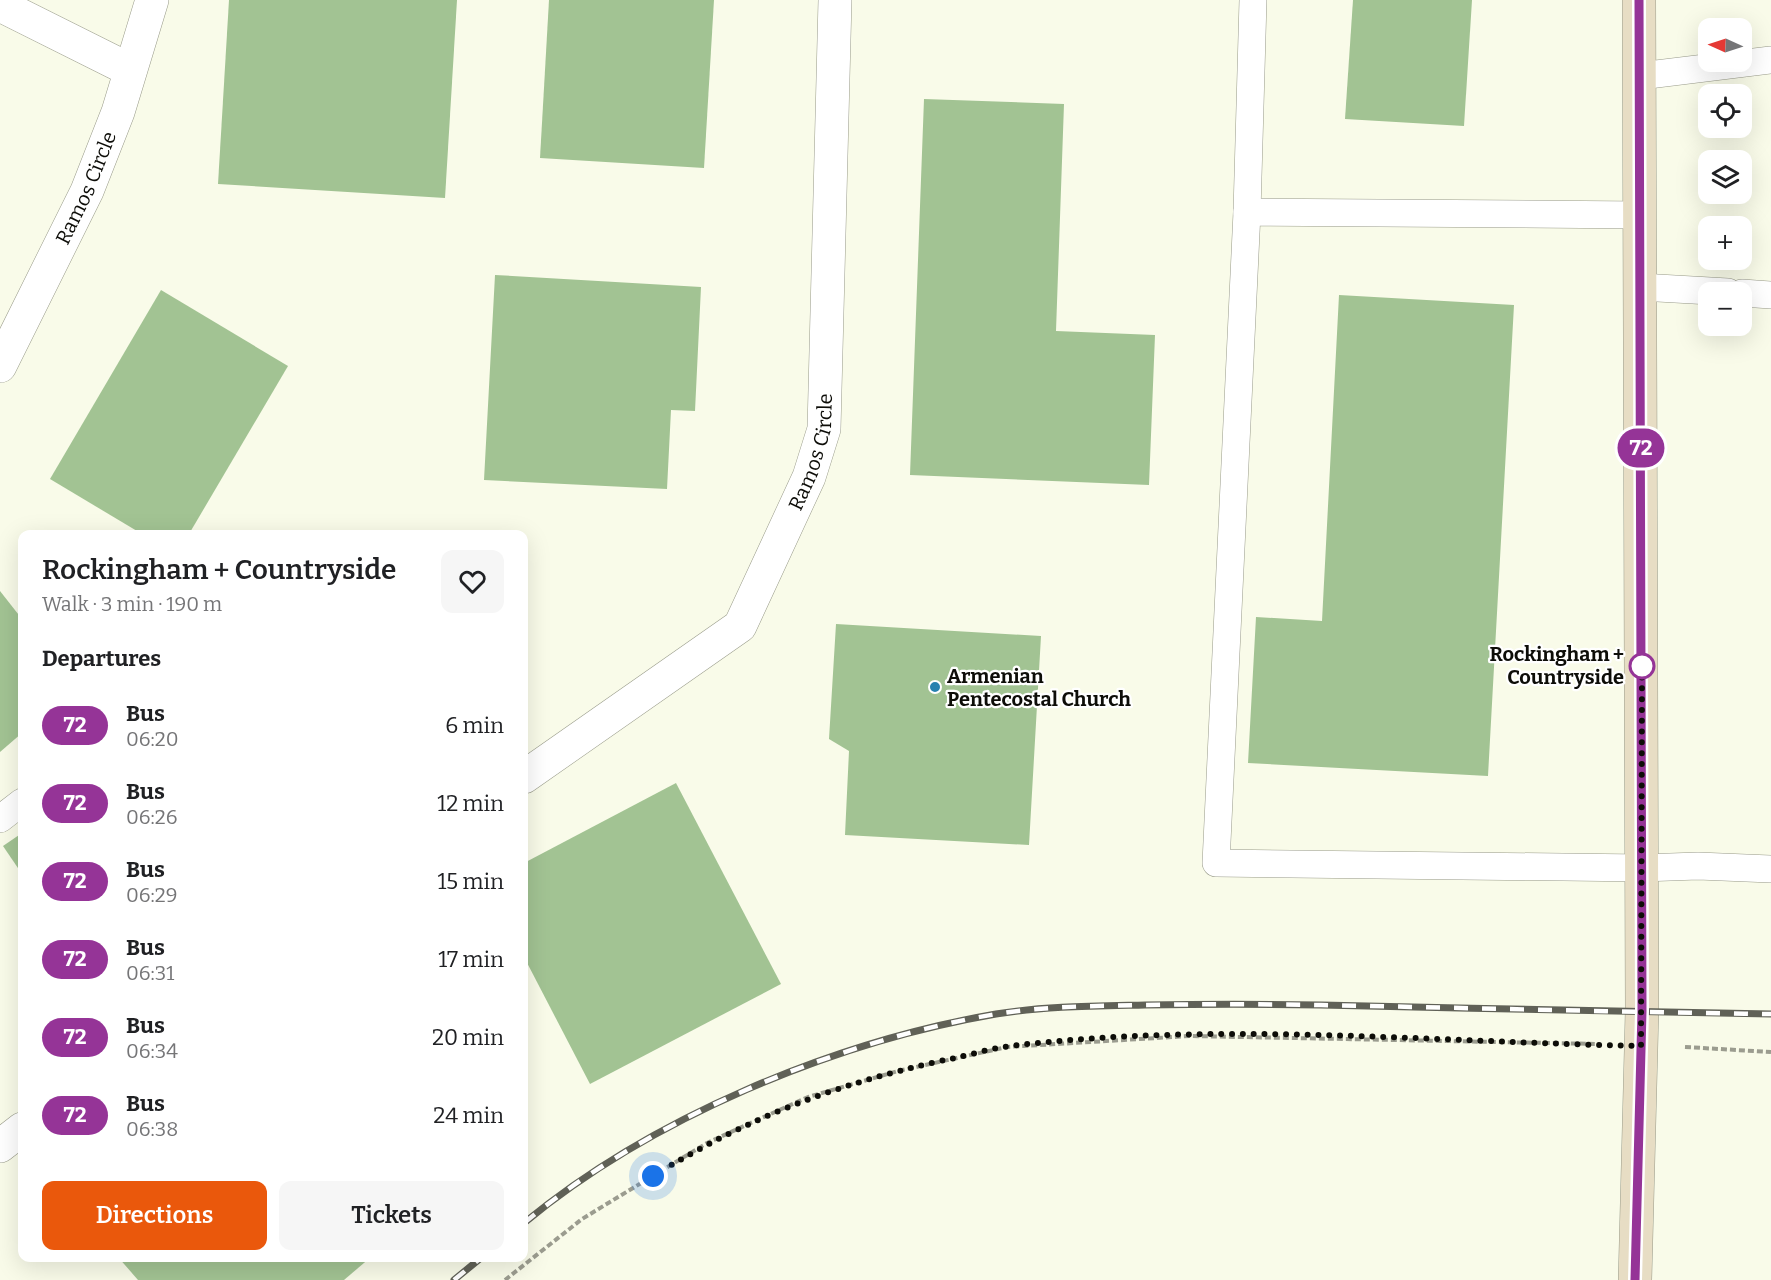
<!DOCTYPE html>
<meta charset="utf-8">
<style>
:root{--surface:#fff;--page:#f6f6f6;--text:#202124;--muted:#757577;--accent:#ea580c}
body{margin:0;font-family:Bitter,serif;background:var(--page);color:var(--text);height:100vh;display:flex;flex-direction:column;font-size:22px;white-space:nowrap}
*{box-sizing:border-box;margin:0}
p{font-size:20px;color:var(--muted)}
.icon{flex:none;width:33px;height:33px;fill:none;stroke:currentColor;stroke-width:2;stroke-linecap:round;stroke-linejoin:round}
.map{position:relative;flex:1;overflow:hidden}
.sheet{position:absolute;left:18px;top:530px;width:510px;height:732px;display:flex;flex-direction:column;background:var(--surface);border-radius:12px;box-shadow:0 6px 24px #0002}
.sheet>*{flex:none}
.badge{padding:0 12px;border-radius:20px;font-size:21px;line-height:39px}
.needle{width:39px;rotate:273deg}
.tools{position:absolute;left:1698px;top:18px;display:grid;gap:12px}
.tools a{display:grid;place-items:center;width:54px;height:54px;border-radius:12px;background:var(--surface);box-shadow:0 6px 24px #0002;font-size:30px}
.you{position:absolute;width:30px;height:30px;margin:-15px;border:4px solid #fff;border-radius:50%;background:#1a73e8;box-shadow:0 0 0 9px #1a73e833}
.map>.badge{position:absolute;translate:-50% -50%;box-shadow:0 0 0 3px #fff}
h2{padding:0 24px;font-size:22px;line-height:54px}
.round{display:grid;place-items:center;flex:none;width:63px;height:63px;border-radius:12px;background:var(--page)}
.headline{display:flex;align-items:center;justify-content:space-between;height:102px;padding:0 24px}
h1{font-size:28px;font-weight:600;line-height:45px}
.primary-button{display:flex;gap:12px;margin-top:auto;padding:12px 24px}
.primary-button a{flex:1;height:69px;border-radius:12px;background:var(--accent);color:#fff;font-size:24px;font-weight:600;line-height:69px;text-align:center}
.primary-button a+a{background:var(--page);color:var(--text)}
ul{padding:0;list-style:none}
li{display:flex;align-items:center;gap:18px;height:78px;padding:0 24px}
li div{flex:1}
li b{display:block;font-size:22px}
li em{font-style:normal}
li .badge{min-width:66px;font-weight:700;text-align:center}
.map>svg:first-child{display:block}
.building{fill:#a2c393}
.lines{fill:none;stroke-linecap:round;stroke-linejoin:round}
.lane-casing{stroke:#999b8a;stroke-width:28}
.street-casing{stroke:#999b8a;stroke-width:34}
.secondary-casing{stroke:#999b8a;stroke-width:34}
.path{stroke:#9b9c8f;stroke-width:4;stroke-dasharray:6 3;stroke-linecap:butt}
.lane{stroke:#fff;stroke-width:27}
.street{stroke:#fff;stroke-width:33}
.secondary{stroke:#e7ddc4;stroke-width:33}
.rail-casing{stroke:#606157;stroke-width:7}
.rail{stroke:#fff;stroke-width:4.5;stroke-dasharray:14;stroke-linecap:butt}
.line-casing{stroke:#fff;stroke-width:14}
.line{stroke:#953497;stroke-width:9}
.walk{stroke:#0d0d08;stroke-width:6;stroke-dasharray:0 10.8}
.stop-dot{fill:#fff;stroke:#953497;stroke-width:3}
.poi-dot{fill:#2681af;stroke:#fff;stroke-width:2}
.labels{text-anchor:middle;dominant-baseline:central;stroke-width:4.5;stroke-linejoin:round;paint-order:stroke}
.street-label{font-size:20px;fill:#0d0d08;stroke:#fff}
.stop-label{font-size:20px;font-weight:bold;fill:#0d0d08;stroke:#fff;text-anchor:end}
.poi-label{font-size:20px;font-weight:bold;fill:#0d0d08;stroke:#fff;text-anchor:start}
</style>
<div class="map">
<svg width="1771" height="1280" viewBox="0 0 1771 1280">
<rect width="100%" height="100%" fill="#f9fbe9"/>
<g class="building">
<polygon points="229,0 457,0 445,198 218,184"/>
<polygon points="549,0 714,0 704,168 540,158"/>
<polygon points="1353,0 1472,0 1464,126 1345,119"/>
<polygon points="924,99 1064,104 1056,331 1155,335 1149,485 910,475"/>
<polygon points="495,275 701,287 695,411 671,410 667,489 484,480"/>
<polygon points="161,290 288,366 189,534 142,534 50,479"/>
<polygon points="1339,295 1514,305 1488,776 1248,763 1256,617 1322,621"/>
<polygon points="0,591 22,619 22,733 0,752"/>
<polygon points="836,624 1041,636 1029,845 845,835 849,751 829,739"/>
<polygon points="676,783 781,984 590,1084 524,957 524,863"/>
<polygon points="22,833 22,874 3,846"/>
<polygon points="118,1257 371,1257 344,1280 138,1280"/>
</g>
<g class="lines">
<defs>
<g id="lane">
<polyline points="1640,76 1771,60"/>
<polyline points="1247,212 1253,0"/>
<polyline points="1641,215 1247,212 1216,863 1642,868 1698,866 1771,869"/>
<polyline points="1640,287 1728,292"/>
<polyline points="1742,293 1771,295"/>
<polyline points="0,819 22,802"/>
</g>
<g id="street">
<polyline points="0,5 130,70"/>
<path id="s1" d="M0 366 87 191 118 112 152 0"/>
<path id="s2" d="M524 777 740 626 809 477 824 429 835 0"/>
<polyline points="0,1146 22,1129"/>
</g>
<polyline id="secondary" points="1635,1280 1642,1011 1639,0"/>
</defs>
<use href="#lane" class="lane-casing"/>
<use href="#street" class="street-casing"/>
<use href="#secondary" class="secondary-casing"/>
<g class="path">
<polyline points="1685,1047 1771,1052"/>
<polyline points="505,1280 582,1219 707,1143 744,1126 808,1097 898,1071 1007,1047 1190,1036 1599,1044"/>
</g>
<use href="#lane" class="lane"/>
<use href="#street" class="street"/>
<use href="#secondary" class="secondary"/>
<defs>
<g id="rail">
<path d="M524 1223C651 1118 833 1042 996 1014 1045 1006 1095 1006 1145 1005 1204 1004 1263 1004 1321 1005 1471 1008 1621 1012 1771 1014"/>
<polyline points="454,1280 482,1257"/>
</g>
</defs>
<use href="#rail" class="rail-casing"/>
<use href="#rail" class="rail"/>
</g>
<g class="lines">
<defs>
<polyline id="line" points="1635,1280 1642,1011 1639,0"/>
</defs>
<use href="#line" class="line-casing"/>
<use href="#line" class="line"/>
<path class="walk" d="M653 1176C749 1117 836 1084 945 1060 966 1056 988 1049 1010 1046 1219 1021 1432 1042 1641 1046L1642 659V666"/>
</g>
<circle class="stop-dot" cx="1642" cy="666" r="12"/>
<circle class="poi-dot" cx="935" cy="687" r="6"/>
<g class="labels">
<g class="street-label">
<text stroke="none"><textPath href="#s1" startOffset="198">Ramos Circle</textPath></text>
<text stroke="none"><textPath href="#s2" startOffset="453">Ramos Circle</textPath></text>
</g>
<g class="stop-label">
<text x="1624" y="654">Rockingham +<tspan x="1624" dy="23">Countryside</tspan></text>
</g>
<g class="poi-label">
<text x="947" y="676">Armenian<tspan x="947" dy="23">Pentecostal Church</tspan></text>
</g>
</g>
</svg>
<div class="tools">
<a><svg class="needle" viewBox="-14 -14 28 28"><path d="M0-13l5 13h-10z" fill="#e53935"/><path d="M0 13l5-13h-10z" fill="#757577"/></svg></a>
<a><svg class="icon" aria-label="locate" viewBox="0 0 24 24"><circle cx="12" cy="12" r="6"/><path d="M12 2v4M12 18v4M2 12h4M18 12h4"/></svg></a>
<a><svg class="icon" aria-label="layers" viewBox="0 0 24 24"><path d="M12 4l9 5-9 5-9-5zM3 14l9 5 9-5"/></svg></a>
<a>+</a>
<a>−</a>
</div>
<div class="you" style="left:653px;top:1176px"></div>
<b class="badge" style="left:1641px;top:448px;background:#953497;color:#fff">72</b>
<section class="sheet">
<div class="headline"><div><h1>Rockingham + Countryside</h1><p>Walk · 3 min · 190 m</p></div><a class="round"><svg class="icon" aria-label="heart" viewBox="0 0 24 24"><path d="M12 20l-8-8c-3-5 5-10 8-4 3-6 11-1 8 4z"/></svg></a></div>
<h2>Departures</h2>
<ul>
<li><span class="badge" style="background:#953497;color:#fff">72</span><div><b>Bus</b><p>06:20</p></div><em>6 min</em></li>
<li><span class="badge" style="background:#953497;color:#fff">72</span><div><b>Bus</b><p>06:26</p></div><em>12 min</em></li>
<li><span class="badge" style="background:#953497;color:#fff">72</span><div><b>Bus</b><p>06:29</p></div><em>15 min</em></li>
<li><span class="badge" style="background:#953497;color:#fff">72</span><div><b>Bus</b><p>06:31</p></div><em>17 min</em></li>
<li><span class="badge" style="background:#953497;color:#fff">72</span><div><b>Bus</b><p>06:34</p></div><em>20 min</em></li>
<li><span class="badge" style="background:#953497;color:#fff">72</span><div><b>Bus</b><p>06:38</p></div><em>24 min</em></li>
</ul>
<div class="primary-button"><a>Directions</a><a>Tickets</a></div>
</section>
</div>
